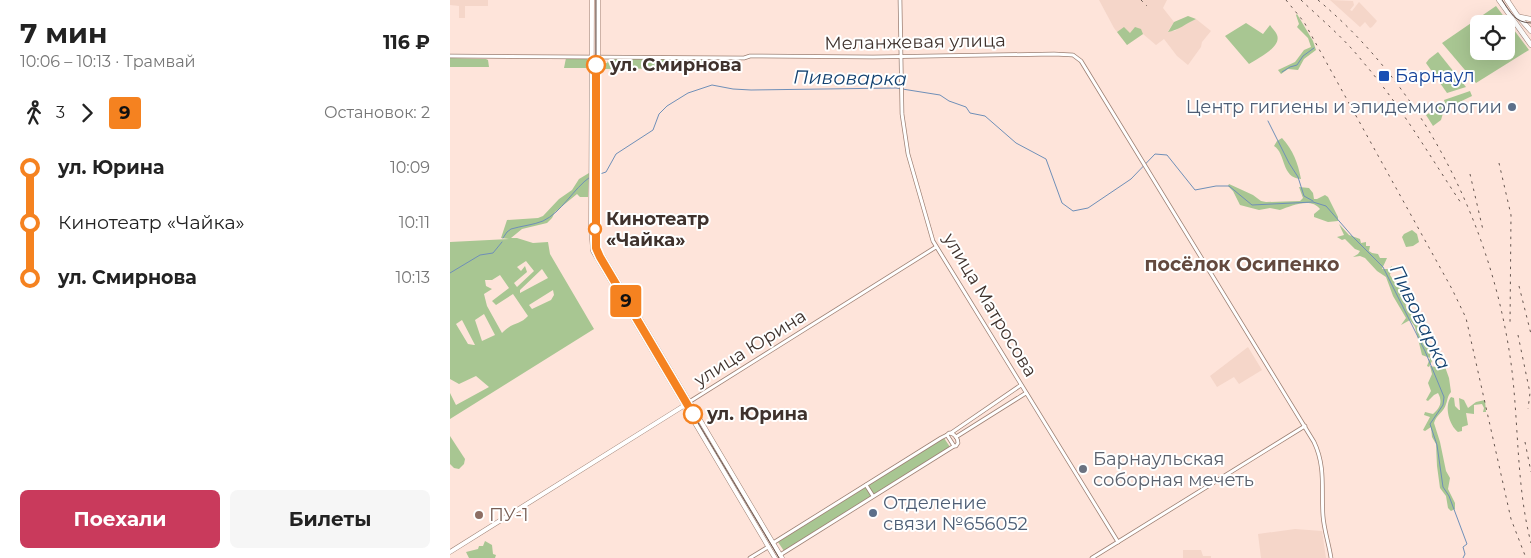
<!DOCTYPE html>
<html lang="ru">
<meta charset="utf-8">
<style>
:root{--surface:#fff;--page:#f6f6f6;--text:#222;--muted:#767676;--accent:#c93a5c}
body{margin:0;font-family:Montserrat,sans-serif;background:var(--page);color:var(--text);height:100vh;display:flex;flex-direction:column;font-size:19px;white-space:nowrap}
*{box-sizing:border-box;margin:0}
p{font-size:16px;color:var(--muted)}
.icon{flex:none;width:28px;height:28px;fill:none;stroke:currentColor;stroke-width:2;stroke-linecap:round;stroke-linejoin:round}
.map{position:relative;flex:1;overflow:hidden}
.details{display:flex;flex-direction:column;background:var(--surface);width:450px}
.details>*{flex:none}
.badge{padding:0 10px;border-radius:4px;font-size:18px;line-height:32px}
.fabs{position:absolute;left:1020px;top:15px;display:grid;gap:10px}
.fabs a{display:grid;place-items:center;width:45px;height:45px;border-radius:8px;background:var(--surface);box-shadow:0 5px 20px #0002;font-size:25px}
.map>.badge{position:absolute;translate:-50% -50%;box-shadow:0 0 0 2px #fff}
.legs{display:flex;align-items:center;gap:8px;height:55px;padding:0 20px;font-size:16px}
.legs p{margin-inline-start:auto}
.head{display:flex;align-items:center;justify-content:space-between;height:85px;padding:0 20px}
h1{font-size:28px;font-weight:700;line-height:38px}
.button{display:flex;gap:10px;margin-top:auto;padding:10px 20px}
.button a{flex:1;height:58px;border-radius:8px;background:var(--accent);color:#fff;font-size:20px;font-weight:700;line-height:58px;text-align:center}
.button a+a{background:var(--page);color:var(--text)}
ul{padding:0 20px;list-style:none}
li{display:flex;align-items:center;gap:18px;height:55px;font-size:19px}
li i{display:grid;place-items:center;width:8px;height:100%;margin:0 6px;background:currentColor}
li i::after{content:'';width:12px;height:12px;margin:-6px;border:4px solid;border-radius:50%;background:var(--surface)}
li p{margin-inline-start:auto}
li:first-child i{background:linear-gradient(#0000 50%,currentColor 0)}
li:last-child i{background:linear-gradient(currentColor 50%,#0000 0)}
main{display:flex;flex:1;min-height:0}
.map>svg:first-child{display:block}
.built{fill:#f5d6c9}
.green{fill:#a8c692;fill-rule:evenodd}
.lines{fill:none;stroke-linecap:round;stroke-linejoin:round}
.stream{stroke:#6f8fb8;stroke-width:1}
.tertiary-casing{stroke:#9d8074;stroke-width:4.5}
.secondary-casing{stroke:#9d8074;stroke-width:5}
.primary-casing{stroke:#9d8074;stroke-width:5.5}
.tertiary{stroke:#fff;stroke-width:3}
.secondary{stroke:#fff;stroke-width:4}
.primary{stroke:#fff;stroke-width:4.5}
.tram{stroke:#665650;stroke-width:1}
.rail{stroke:#665650;stroke-width:1;stroke-dasharray:2.5 5;stroke-linecap:butt}
.line-1-casing{stroke:#fff;stroke-width:11}
.line-1{stroke:#f58220;stroke-width:8}
.stop-1-dot{fill:#fff;stroke:#f58220;stroke-width:2.5}
.transit-dot{fill:#1a4fb4;stroke:#fff;stroke-width:2}
.service-dot{fill:#5c6f8a;stroke:#fff;stroke-width:2}
.worship-dot{fill:#6b7280;stroke:#fff;stroke-width:2}
.education-dot{fill:#8d6e63;stroke:#fff;stroke-width:2}
.labels{text-anchor:middle;dominant-baseline:central;stroke-width:4;stroke-linejoin:round;paint-order:stroke}
.street-label{font-size:18px;fill:#3f322d;stroke:#fff}
.stop-label{font-size:18px;font-weight:bold;fill:#3f322d;stroke:#fff;text-anchor:start}
.transit-label{font-size:18px;fill:#164399;stroke:#fff;text-anchor:start}
.service-label{font-size:18px;fill:#4e5e75;stroke:#fff;text-anchor:end}
.worship-label{font-size:18px;fill:#5b616d;stroke:#fff;text-anchor:start}
.education-label{font-size:18px;fill:#785e54;stroke:#fff;text-anchor:start}
.water-label{font-size:19px;font-style:italic;fill:#13406f;stroke:#fff}
.neighbourhood-label{font-size:19px;font-weight:bold;fill:#63493e;stroke:#fff}
</style>
<main>
<section class="details">
<div class="head"><div><h1>7 мин</h1><p>10:06 – 10:13 · Трамвай</p></div><b>116 ₽</b></div>
<div class="legs"><svg class="icon" aria-label="walk" viewBox="0 0 24 24"><circle cx="13" cy="4" r="2"/><path d="M13 8l-2 6 4 7M11 14l-3 7M7 12l3-4h3l4 4"/></svg>3<svg class="icon" aria-label="forward" viewBox="0 0 24 24"><path d="M9 5l7 7-7 7"/></svg><b class="badge" style="background:#f58220;color:#111">9</b><p>Остановок: 2</p></div>
<ul>
<li><i style="color:#f58220"></i><b>ул. Юрина</b><p>10:09</p></li>
<li><i style="color:#f58220"></i><span>Кинотеатр «Чайка»</span><p>10:11</p></li>
<li><i style="color:#f58220"></i><b>ул. Смирнова</b><p>10:13</p></li>
</ul>
<div class="button"><a>Поехали</a><a>Билеты</a></div>
</section>
<div class="map">
<svg width="1081" height="558" viewBox="0 0 1081 558">
<rect width="100%" height="100%" fill="#fee4da"/>
<g class="built">
<polygon points="0,0 38,0 38,6 15,6 15,18 9,18 9,6 0,5"/>
<polygon points="649,0 717,0 713,8 724,22 718,31 725,31 729,27 746,19 761,31 752,42 751,47 738,65 727,56 714,39 706,45 693,34 677,45 664,28"/>
<polygon points="880,0 903,1 904,5 900,10 902,11 909,2 927,21 922,27 920,28 915,22 910,27"/>
<polygon points="798,347 812,370 789,384 784,377 767,387 760,376"/>
<polygon points="845,529 872,531 876,558 811,558 808,534"/>
<polygon points="733,550 751,550 753,556 761,556 761,558 733,558"/>
</g>
<g class="green">
<path d="M1046 6 1079 50 1026 83 992 43ZM1029 24H1056V51H1029Z"/>
<polygon points="847,14 863,41 866,50 854,59 848,70 838,69 831,74 828,70 845,62 854,50 861,47 858,38 847,27 849,24 846,15"/>
<path d="M738 16 746 19C737 23 727 31 718 32L724 22Z"/>
<path d="M796 23 813 34 820 25C822 28 826 32 827 35 832 47 807 59 799 64L775 36Z"/>
<polygon points="674,27 680,33 685,27 691,29 693,34 677,45 667,32"/>
<polygon points="988,52 1016,87 997,93 976,63 979,59"/>
<polygon points="0,58 36,59 38,60 39,67 0,67"/>
<polygon points="116,58 137,59 139,61 139,68 114,68"/>
<polygon points="159,59 255,59 257,60 256,68 152,69 152,63 157,63"/>
<polygon points="1020,91 1022,96 997,108 994,100"/>
<polygon points="992,105 994,110 991,120 983,126 976,115"/>
<path d="M832 138C843 150 848 163 851 179 831 178 836 153 824 146L827 141Z"/>
<path d="M139 173 138 197H130L127 194 105 212 102 218 97 223 72 229 61 238H67L83 243 98 242 100 254 144 329 0 419V393L6 405 39 387 26 376 9 384 0 379V242L59 239 51 238 57 220 88 218 93 216 109 199 122 190 129 179ZM76 261 84 271 67 287 64 283 77 272 75 266 71 271 67 267ZM92 269 98 278 70 293V290ZM50 275 59 288 42 301 46 305 63 294 78 316C70 325 62 322 52 333L37 306 34 294 42 289 36 286 35 280H42ZM103 290 104 295 101 300 82 309 79 305ZM34 314 45 335 32 341 25 320ZM12 320 25 345H24L18 344 6 324Z"/>
<path d="M779 184 803 195 811 201 816 202 850 201 853 198 849 187 859 188 863 193 864 199H867L875 195 878 197 888 217V221L878 222 864 217V214L870 209C861 197 841 206 830 210L820 208 809 210 790 205 783 191 778 186Z"/>
<path d="M889 224 899 235 910 239 911 243 916 242V246H920L919 251 922 253 928 254 930 258H937L932 269H938L942 266 940 275 947 286 954 289 953 293 956 296C956 304 954 307 960 313L966 311 968 314V317L965 319 970 329 974 345 980 347V357L982 361 979 367 977 366 980 358 972 355 965 327 960 320 951 325 956 318 943 296 936 277 927 271 915 258 910 256 903 257 908 254 910 251 905 249 895 239 892 240 887 237 894 235Z"/>
<polygon points="962,230 967,234 969,242 963,246 956,247 952,237 954,234"/>
<path d="M994 364 999 378 1001 392C997 397 998 399 996 404 994 412 986 415 984 423L990 442 996 471 1000 478 998 489 1005 503V509L1001 511 998 508 996 496 990 488 987 466 986 444 982 437 981 427 975 431 973 430 980 417 974 415 975 412 983 414C990 408 993 402 988 393L984 395 978 401 976 400 981 391 978 383 982 374 980 366 986 367Z"/>
<path d="M1001 397 1004 398 1005 406 1009 410H1010L1009 398 1014 400 1018 408 1026 402 1035 400 1036 412H1033L1034 408 1032 404 1024 405V414L1016 413 1018 425 1012 427V431L1008 432C999 425 994 406 1001 397Z"/>
<polygon points="0,436 15,459 14,464 9,469 4,468 0,464"/>
<polygon points="494,438 500,447 334,551 328,542"/>
<polygon points="35,541 42,545 43,554 46,555 45,558 19,558 16,552 28,549 29,546 33,546"/>
</g>
<g class="lines">
<g class="stream">
<polyline points="832,72 840,67 847,65 853,56 864,48"/>
<polyline points="818,121 839,163 848,177 854,196 863,201"/>
<polyline points="144,176 156,172 166,154 203,130 209,114 217,106 238,93 262,85 283,89 301,90 446,88 490,95 499,101 516,107 520,113 535,116 566,143 596,159 612,203 623,211 638,208 681,179 705,154 717,155 745,190 766,186 779,186 802,205 863,202 876,206 903,237 933,267 975,351 994,397 993,405 980,424 987,445 993,487 999,496 1017,544 1013,547 1015,554 1013,558"/>
<path d="M53 238 57 232 61 229C71 226 83 225 93 221 112 212 123 189 140 177"/>
<polyline points="0,273 30,255 43,253 52,242"/>
</g>
<defs>
<g id="tertiary">
<polyline points="450,0 452,114 458,154 483,241 668,542"/>
<path d="M0 56 294 58 300 56 423 57 604 54 623 55 631 61 864 442C876 467 871 490 873 516 874 530 879 544 881 558"/>
<polyline points="239,402 486,247"/>
<path d="M499 433C504 433 508 438 508 443L506 446H504L497 435Z"/>
<polyline points="501,433 571,385"/>
<polyline points="506,437 576,393"/>
<polyline points="416,485 423,496"/>
<polyline points="323,543 491,438 497,435"/>
<polyline points="330,555 504,446"/>
<polyline points="300,558 318,547"/>
<polyline points="642,558 855,426"/>
</g>
<g id="secondary">
<polyline points="142,0 141,228 143,251 325,558"/>
<polyline points="148,0 148,248 332,558"/>
<polyline points="0,552 235,405"/>
</g>
<g id="primary">
<polyline points="1049,0 1081,45"/>
<polyline points="1057,0 1067,15 1081,31"/>
<polyline points="1070,17 1081,19"/>
</g>
</defs>
<use href="#tertiary" class="tertiary-casing"/>
<use href="#secondary" class="secondary-casing"/>
<use href="#primary" class="primary-casing"/>
<use href="#tertiary" class="tertiary"/>
<use href="#secondary" class="secondary"/>
<use href="#primary" class="primary"/>
<g class="tram">
<polyline points="146,0 146,248 149,257 329,558"/>
<path d="M1052 0C1060 12 1065 23 1081 23"/>
</g>
<g class="rail">
<polyline points="691,0 697,6"/>
<polyline points="836,0 854,22 1002,289 1016,318 1061,519 1076,558"/>
<path d="M851 0C872 20 895 39 913 62 951 106 979 155 1011 203"/>
<path d="M868 0C975 90 1042 226 1061 363 1069 423 1066 485 1081 543"/>
<polyline points="1049,163 1061,215 1060,326"/>
<polyline points="1020,174 1033,230"/>
<polyline points="1069,286 1081,334"/>
<polyline points="1068,335 1080,393 1078,409"/>
<polyline points="1075,442 1081,472"/>
</g>
</g>
<g class="lines">
<defs>
<polyline id="line-1" points="146,65 146,248 150,257 243,414"/>
</defs>
<use href="#line-1" class="line-1-casing"/>
<use href="#line-1" class="line-1"/>
</g>
<g class="stop-1-dot">
<circle cx="146" cy="65" r="9"/>
<circle cx="145" cy="229" r="6"/>
<circle cx="243" cy="414" r="9"/>
</g>
<rect class="transit-dot" x="928" y="70" width="12" height="12" rx="2.5"/>
<g class="service-dot">
<circle cx="1062" cy="107" r="5"/>
<circle cx="423" cy="513" r="5"/>
</g>
<circle class="worship-dot" cx="633" cy="469" r="5"/>
<circle class="education-dot" cx="29" cy="515" r="5"/>
<g class="labels">
<g class="street-label">
<text transform="translate(465 42) rotate(-1)">Меланжевая улица</text>
<text transform="translate(540 305) rotate(59)">улица Матросова</text>
<text transform="translate(300 348) rotate(-32)">улица Юрина</text>
</g>
<g class="stop-label">
<text x="160" y="65">ул. Смирнова</text>
<text x="156" y="219">Кинотеатр<tspan x="156" dy="21">«Чайка»</tspan></text>
<text x="257" y="414">ул. Юрина</text>
</g>
<g class="transit-label">
<text x="945" y="76">Барнаул</text>
</g>
<g class="service-label">
<text x="1052" y="107">Центр гигиены и эпидемиологии</text>
<text x="433" y="503" text-anchor="start">Отделение<tspan x="433" dy="21">связи №656052</tspan></text>
</g>
<g class="worship-label">
<text x="643" y="459">Барнаульская<tspan x="643" dy="21">соборная мечеть</tspan></text>
</g>
<g class="education-label">
<text x="39" y="515">ПУ-1</text>
</g>
<g class="water-label">
<text transform="translate(400 78) rotate(1)">Пивоварка</text>
<text transform="translate(970 317) rotate(64)">Пивоварка</text>
</g>
<g class="neighbourhood-label">
<text x="792" y="264">посёлок Осипенко</text>
</g>
</g>
</svg>
<div class="fabs">
<a><svg class="icon" aria-label="locate" viewBox="0 0 24 24"><circle cx="12" cy="12" r="6"/><path d="M12 2v4M12 18v4M2 12h4M18 12h4"/></svg></a>
</div>
<b class="badge" style="left:176px;top:301px;background:#f58220;color:#111">9</b>
</div>
</main>
